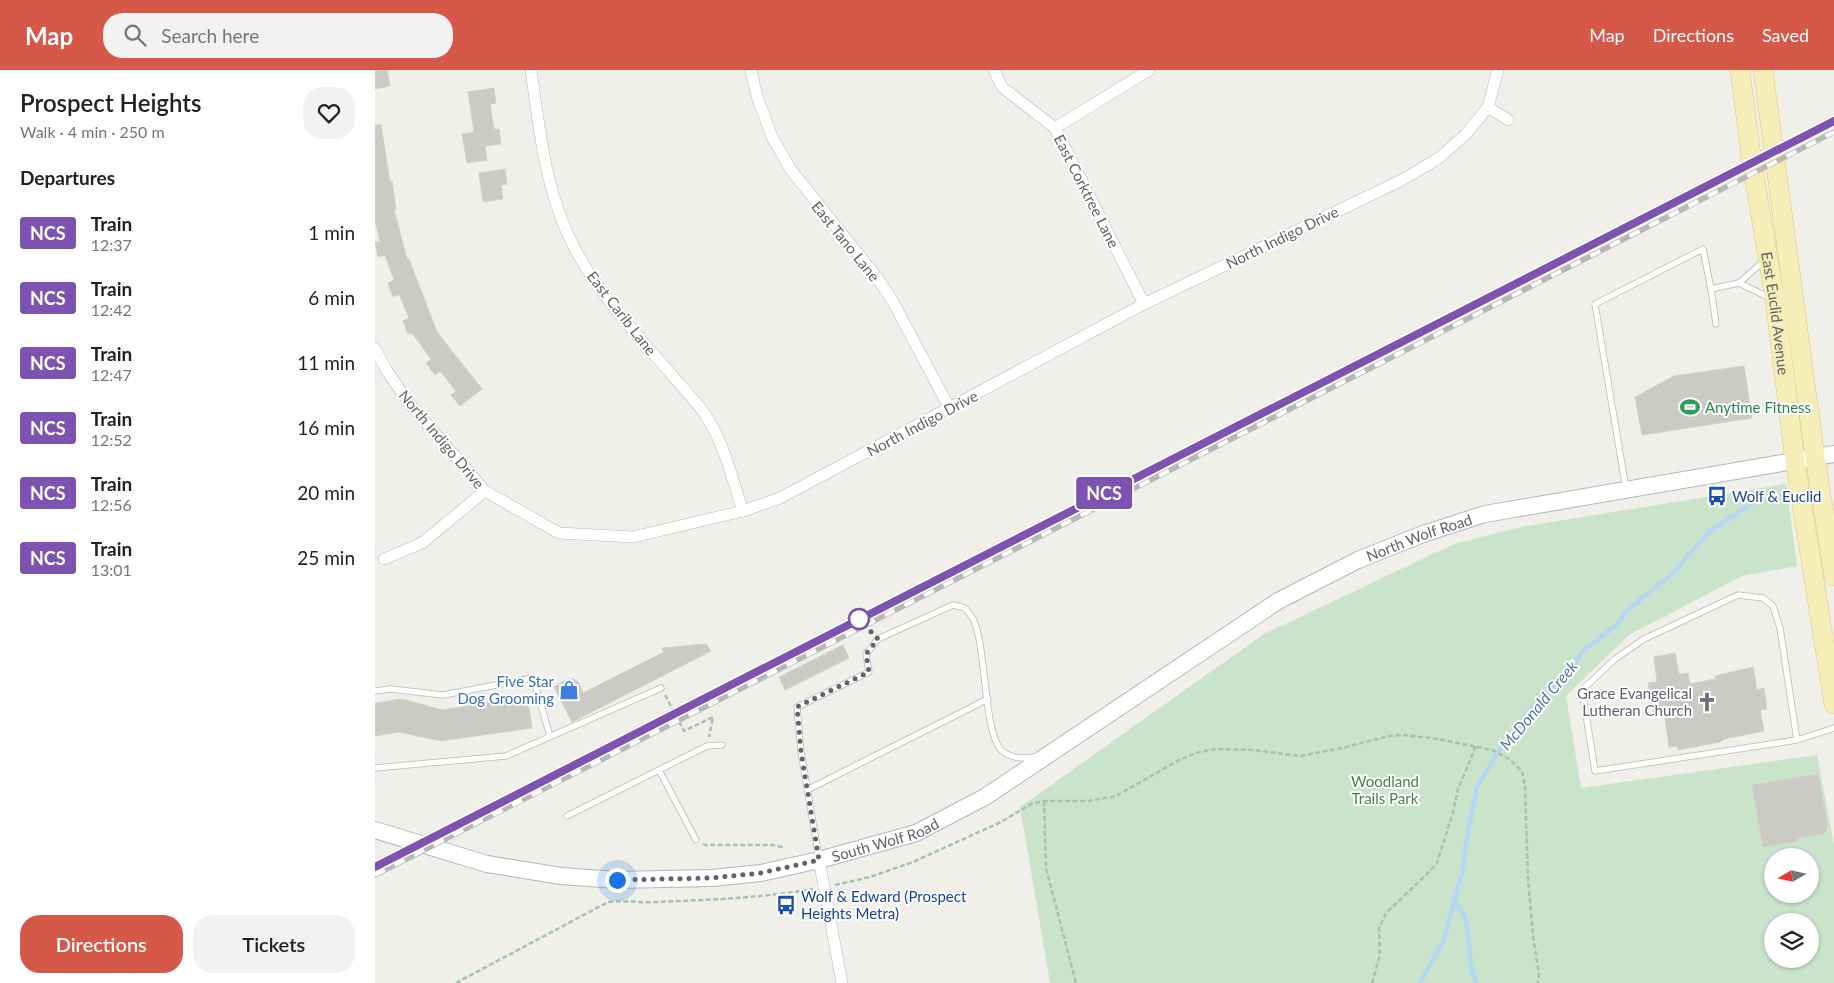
<!DOCTYPE html>
<meta charset="utf-8">
<style>
:root{--surface:#fff;--page:#f2f2f2;--text:#222;--muted:#767676;--accent:#d65849}
body{margin:0;font-family:Lato,sans-serif;background:var(--page);color:var(--text);height:100vh;display:flex;flex-direction:column;font-size:19px;white-space:nowrap}
*{box-sizing:border-box;margin:0}
p{font-size:16px;color:var(--muted)}
.icon{flex:none;width:28px;height:28px;fill:none;stroke:currentColor;stroke-width:2;stroke-linecap:round;stroke-linejoin:round}
.map{position:relative;flex:1;overflow:hidden}
.drawer{display:flex;flex-direction:column;background:var(--surface);width:375px}
.drawer>*{flex:none}
.badge{padding:0 10px;border-radius:4px;font-size:18px;line-height:32px}
.needle{width:32px;rotate:261deg}
.buttons{position:absolute;left:1389px;top:778px;display:grid;gap:10px}
.buttons a{display:grid;place-items:center;width:55px;height:55px;border-radius:50%;background:var(--surface);box-shadow:0 1px 4px #0004;font-size:25px}
.you{position:absolute;width:25px;height:25px;margin:-12px;border:4px solid #fff;border-radius:50%;background:#1a73e8;box-shadow:0 0 0 8px #1a73e833}
.map>.badge{position:absolute;translate:-50% -50%;box-shadow:0 0 0 2px #fff}
h2{padding:0 20px;font-size:19px;line-height:45px}
.round{display:grid;place-items:center;flex:none;width:52px;height:52px;border-radius:20px;background:var(--page)}
.overview{display:flex;align-items:center;justify-content:space-between;height:85px;padding:0 20px}
h1{font-size:24px;font-weight:600;line-height:38px}
.cta{display:flex;gap:10px;margin-top:auto;padding:10px 20px}
.cta a{flex:1;height:58px;border-radius:20px;background:var(--accent);color:#fff;font-size:20px;font-weight:600;line-height:58px;text-align:center}
.cta a+a{background:var(--page);color:var(--text)}
ul{padding:0;list-style:none}
li{display:flex;align-items:center;gap:15px;height:65px;padding:0 20px}
li div{flex:1}
li b{display:block;font-size:19px}
li em{font-style:normal}
li .badge{min-width:55px;font-weight:700;text-align:center}
header{display:flex;align-items:center;gap:30px;box-sizing:border-box;height:70px;padding:0 25px;background:var(--accent);color:#fff}
header strong{font-size:24px}
nav{display:flex;gap:28px;margin-inline-start:auto;font-size:18px}
.search{width:350px;height:45px;background:var(--page);display:flex;align-items:center;gap:12px;box-sizing:border-box;padding:0 18px;border-radius:20px;color:var(--muted);font-size:19px}
main{display:flex;flex:1;min-height:0}
.map>svg:first-child{display:block}
.green{fill:#c9e4ca;fill-rule:evenodd}
.lines{fill:none;stroke-linecap:round;stroke-linejoin:round}
.stream{stroke:#b3d7f5;stroke-width:4.5}
.building{fill:#cccac5;stroke:#d4d1c8}
.lane-casing{stroke:#b6b8bb;stroke-width:7}
.street-casing{stroke:#b6b8bb;stroke-width:12}
.secondary-casing{stroke:#b5b7bb;stroke-width:18}
.primary-casing{stroke:#e1c570;stroke-width:20}
.path{stroke:#a3c4ae;stroke-width:2.5;stroke-dasharray:5 2.5;stroke-linecap:butt}
.lane{stroke:#fff;stroke-width:5.5}
.street{stroke:#fff;stroke-width:11}
.secondary{stroke:#fff;stroke-width:16}
.primary{stroke:#f6eeb8;stroke-width:19}
.rail-casing{stroke:#b6b7b7;stroke-width:5.5}
.rail{stroke:#fff;stroke-width:4;stroke-dasharray:11;stroke-linecap:butt}
.line-casing{stroke:#fff;stroke-width:11}
.line{stroke:#7c53af;stroke-width:8}
.walk{stroke:#606367;stroke-width:5;stroke-dasharray:0 9}
.stop-dot{fill:#fff;stroke:#7c53af;stroke-width:2.5}
.labels{text-anchor:middle;dominant-baseline:central;stroke-width:4;stroke-linejoin:round;paint-order:stroke}
.street-label{font-size:15px;fill:#606367;stroke:#fff}
.leisure-label{font-size:15px;fill:#27864d;stroke:#fff;text-anchor:start}
.transit-label{font-size:15px;fill:#164399;stroke:#fff;text-anchor:start}
.shop-label{font-size:15px;fill:#366cbe;stroke:#fff;text-anchor:end}
.worship-label{font-size:15px;fill:#5b616d;stroke:#fff;text-anchor:end}
.park-label{font-size:15px;fill:#428447;stroke:#fff}
.water-label{font-size:16px;font-style:italic;fill:#5178a6;stroke:#fff}
</style>
<header>
<strong>Map</strong>
<div class="search"><svg class="icon" aria-label="search" viewBox="0 0 24 24"><circle cx="10" cy="10" r="6"/><path d="M15 15l6 6"/></svg>Search here</div>
<nav><a>Map</a><a>Directions</a><a>Saved</a></nav>
</header>
<main>
<section class="drawer">
<div class="overview"><div><h1>Prospect Heights</h1><p>Walk · 4 min · 250 m</p></div><a class="round"><svg class="icon" aria-label="heart" viewBox="0 0 24 24"><path d="M12 20l-8-8c-3-5 5-10 8-4 3-6 11-1 8 4z"/></svg></a></div>
<h2>Departures</h2>
<ul>
<li><span class="badge" style="background:#7c53af;color:#fff">NCS</span><div><b>Train</b><p>12:37</p></div><em>1 min</em></li>
<li><span class="badge" style="background:#7c53af;color:#fff">NCS</span><div><b>Train</b><p>12:42</p></div><em>6 min</em></li>
<li><span class="badge" style="background:#7c53af;color:#fff">NCS</span><div><b>Train</b><p>12:47</p></div><em>11 min</em></li>
<li><span class="badge" style="background:#7c53af;color:#fff">NCS</span><div><b>Train</b><p>12:52</p></div><em>16 min</em></li>
<li><span class="badge" style="background:#7c53af;color:#fff">NCS</span><div><b>Train</b><p>12:56</p></div><em>20 min</em></li>
<li><span class="badge" style="background:#7c53af;color:#fff">NCS</span><div><b>Train</b><p>13:01</p></div><em>25 min</em></li>
</ul>
<div class="cta"><a>Directions</a><a>Tickets</a></div>
</section>
<div class="map">
<svg width="1459" height="913" viewBox="0 0 1459 913">
<rect width="100%" height="100%" fill="#f0efe9"/>
<path class="green" d="M1411 414 1422 496 1367 506 1254 565 1191 626 1206 718 1442 685 1459 775V913H675L645 737 889 564 1079 474 1146 457ZM1398 786H1435V824H1398ZM1398 851H1435V889H1398Z"/>
<g class="lines">
<g class="stream">
<polyline points="1080,831 1091,849 1097,902 1102,913"/>
<polyline points="1045,913 1068,872 1088,799 1091,772 1102,717 1123,682 1158,636 1192,605 1206,583 1244,553 1250,542 1296,505 1334,462 1387,427"/>
</g>
</g>
<g class="building">
<polygon points="0,0 12,0 15,16 0,19"/>
<polygon points="119,18 121,33 115,34 119,59 124,59 126,74 110,76 112,90 92,93 87,64 99,62 93,22"/>
<polygon points="0,55 6,55 15,112 17,111 21,140 19,140 32,189 34,189 62,262 107,319 85,336 76,325 81,321 65,301 60,305 51,293 56,289 37,263 33,264 28,251 34,248 24,224 18,227 13,213 19,210 10,185 3,187 0,172 5,171 0,151"/>
<polygon points="130,99 132,114 126,115 128,129 108,132 104,103"/>
<polygon points="1369,296 1377,348 1267,365 1260,327 1299,306"/>
<polygon points="331,574 336,581 197,652 179,617 192,609 199,609 204,613 208,623 289,582 287,578"/>
<polygon points="468,575 474,588 410,620 404,607"/>
<polygon points="1300,583 1304,604 1313,603 1315,614 1340,609 1340,606 1378,597 1382,620 1389,618 1392,639 1385,640 1389,661 1349,669 1345,672 1303,680 1302,676 1294,677 1289,641 1278,642 1273,613 1282,612 1279,587"/>
<polygon points="152,626 157,658 66,671 24,662 0,666 0,633 26,629 68,640"/>
<polygon points="1443,704 1453,757 1451,761 1448,764 1422,768 1422,772 1388,777 1377,715"/>
</g>
<g class="lines">
<defs>
<g id="lane">
<polyline points="1389,191 1364,213 1395,228"/>
<polyline points="1336,219 1341,254"/>
<polyline points="1251,419 1220,234 1328,179 1336,219 1364,213"/>
<polyline points="0,621 16,619 68,625 158,608 175,666"/>
<polyline points="1422,670 1405,558 1398,536 1388,528 1363,525 1269,569 1240,589 1207,620 1220,701 1422,670 1459,658"/>
<polyline points="0,698 131,686 286,618"/>
<polyline points="284,700 321,770"/>
<polyline points="432,720 613,629"/>
<polyline points="192,746 332,676 347,675"/>
<path d="M444 788 426 682 422 637 494 602 491 584 503 569 578 535 590 538C593 542 597 546 599 551 611 578 609 662 626 680 635 688 648 689 659 687"/>
</g>
<g id="street">
<path d="M156 0C165 64 171 129 204 186 230 232 268 271 302 311 311 321 321 332 329 343 349 371 357 409 368 441"/>
<polyline points="376,0 382,26 397,67 416,100 503,209 517,230 575,339"/>
<polyline points="619,0 627,17 680,58 769,234"/>
<polyline points="1113,37 1133,50"/>
<polyline points="680,58 774,0"/>
<polyline points="0,279 12,301 34,333 110,421 184,463 258,467 368,441 405,428 769,234 1027,110 1064,88 1091,64 1113,37 1123,0"/>
<polyline points="9,489 47,473 110,421"/>
<polyline points="444,790 467,913"/>
</g>
<g id="secondary">
<path id="s1" d="M0 760 112 794 186 806 242 810 337 808 386 803 444 790 541 763 610 727 903 531 983 490 1048 464 1110 444 1459 384"/>
</g>
<g id="primary">
<path id="s2" d="M1365 0 1377 93 1400 230 1420 391 1459 634"/>
<polyline points="1388,0 1440,387 1459,506"/>
</g>
</defs>
<use href="#lane" class="lane-casing"/>
<use href="#street" class="street-casing"/>
<use href="#secondary" class="secondary-casing"/>
<use href="#primary" class="primary-casing"/>
<g class="path">
<polyline points="290,625 309,661 338,647 334,667"/>
<polyline points="669,731 671,798 701,913"/>
<polyline points="328,774 330,775 397,775 408,777"/>
<polyline points="460,815 495,807 538,792 626,752 656,734 669,731 713,731 741,726 804,690 824,682 841,679 878,680 925,686 967,678 1014,666 1028,665 1063,669 1117,680 1134,689 1147,701 1150,717 1153,808 1158,866 1164,904 1163,913"/>
<path d="M81 913 233 832C249 830 264 833 280 832 333 830 385 828 438 819"/>
<polyline points="997,913 1005,885 1004,858 1011,843 1052,804 1062,793 1078,742 1083,719 1101,676"/>
</g>
<use href="#lane" class="lane"/>
<use href="#street" class="street"/>
<use href="#secondary" class="secondary"/>
<use href="#primary" class="primary"/>
<defs>
<g id="rail">
<polyline points="0,797 1459,51"/>
<polyline points="0,805 1459,62"/>
</g>
</defs>
<use href="#rail" class="rail-casing"/>
<use href="#rail" class="rail"/>
</g>
<g class="lines">
<defs>
<polyline id="line" points="0,797 1459,51"/>
</defs>
<use href="#line" class="line-casing"/>
<use href="#line" class="line"/>
<polyline class="walk" points="242,810 336,808 386,803 444,790 426,682 422,637 494,602 491,584 503,569 484,549"/>
</g>
<defs>
<symbol id="stadium-bare" viewBox="-9 -9 18 18"><path d="M0-5a6.5 5 0 1 0 0 10a6.5 5 0 1 0 0-10ZM-3.5-1.8h7v3.6h-7Z" fill="#2e9e5b" stroke="#fff" stroke-width="2.5" paint-order="stroke"/></symbol>
<symbol id="bus-bare" viewBox="-9 -9 18 18"><path d="M-5-6H5V4H4V6H2V4H-2V6H-4V4H-5ZM-3.5-4V0h7V-4ZM-3.5 1.2v1.5H-2V1.2ZM2 1.2v1.5H3.5V1.2Z" fill="#1a4fb4" stroke="#fff" stroke-width="2.5" paint-order="stroke"/></symbol>
<symbol id="shop-bare" viewBox="-9 -9 18 18"><path d="M-5-2.5h2.3a2.7 3.5 0 0 1 5.4 0H5L5.5 6h-11ZM-1.5-2.5h3a1.5 2.3 0 0 0-3 0Z" fill="#3f7fe0" stroke="#fff" stroke-width="2.5" paint-order="stroke"/></symbol>
<symbol id="church-bare" viewBox="-9 -9 18 18"><path d="M-1.2-6h2.4v3.5h3.3v2.4h-3.3V6h-2.4V-.1h-3.3v-2.4h3.3Z" fill="#6b7280" stroke="#fff" stroke-width="2.5" paint-order="stroke"/></symbol>
</defs>
<g fill-rule="evenodd">
<use href="#stadium-bare" x="1301" y="323" width="28" height="28"/>
<use href="#bus-bare" x="1328" y="412" width="28" height="28"/>
<use href="#shop-bare" x="180" y="606" width="28" height="28"/>
<use href="#church-bare" x="1318" y="618" width="28" height="28"/>
<use href="#bus-bare" x="397" y="821" width="28" height="28"/>
</g>
<circle class="stop-dot" cx="484" cy="549" r="10"/>
<g class="labels">
<g class="street-label">
<text transform="translate(712 121) rotate(63)">East Corktree Lane</text>
<text transform="translate(907 167) rotate(-26)">North Indigo Drive</text>
<text transform="translate(471 171) rotate(51)">East Tano Lane</text>
<text transform="translate(247 243) rotate(52)">East Carib Lane</text>
<text stroke="none"><textPath href="#s2" startOffset="246">East Euclid Avenue</textPath></text>
<text transform="translate(547 353) rotate(-28)">North Indigo Drive</text>
<text transform="translate(67 369) rotate(50)">North Indigo Drive</text>
<text stroke="none"><textPath href="#s1" startOffset="1138">North Wolf Road</textPath></text>
<text stroke="none"><textPath href="#s1" startOffset="521">South Wolf Road</textPath></text>
</g>
<g class="leisure-label">
<text x="1330" y="337">Anytime Fitness</text>
</g>
<g class="transit-label">
<text x="1357" y="426">Wolf &amp; Euclid</text>
<text x="426" y="826">Wolf &amp; Edward (Prospect<tspan x="426" dy="17">Heights Metra)</tspan></text>
</g>
<g class="shop-label">
<text x="179" y="611">Five Star<tspan x="179" dy="17">Dog Grooming</tspan></text>
</g>
<g class="worship-label">
<text x="1317" y="623">Grace Evangelical<tspan x="1317" dy="17">Lutheran Church</tspan></text>
</g>
<g class="park-label">
<text x="1010" y="711">Woodland<tspan x="1010" dy="17">Trails Park</tspan></text>
</g>
<g class="water-label">
<text transform="translate(1163 635) rotate(-50)">McDonald Creek</text>
</g>
</g>
</svg>
<div class="buttons">
<a><svg class="needle" viewBox="-14 -14 28 28"><path d="M0-13l5 13h-10z" fill="#e53935"/><path d="M0 13l5-13h-10z" fill="#767676"/></svg></a>
<a><svg class="icon" aria-label="layers" viewBox="0 0 24 24"><path d="M12 4l9 5-9 5-9-5zM3 14l9 5 9-5"/></svg></a>
</div>
<div class="you" style="left:242px;top:810px"></div>
<b class="badge" style="left:729px;top:423px;background:#7c53af;color:#fff">NCS</b>
</div>
</main>
